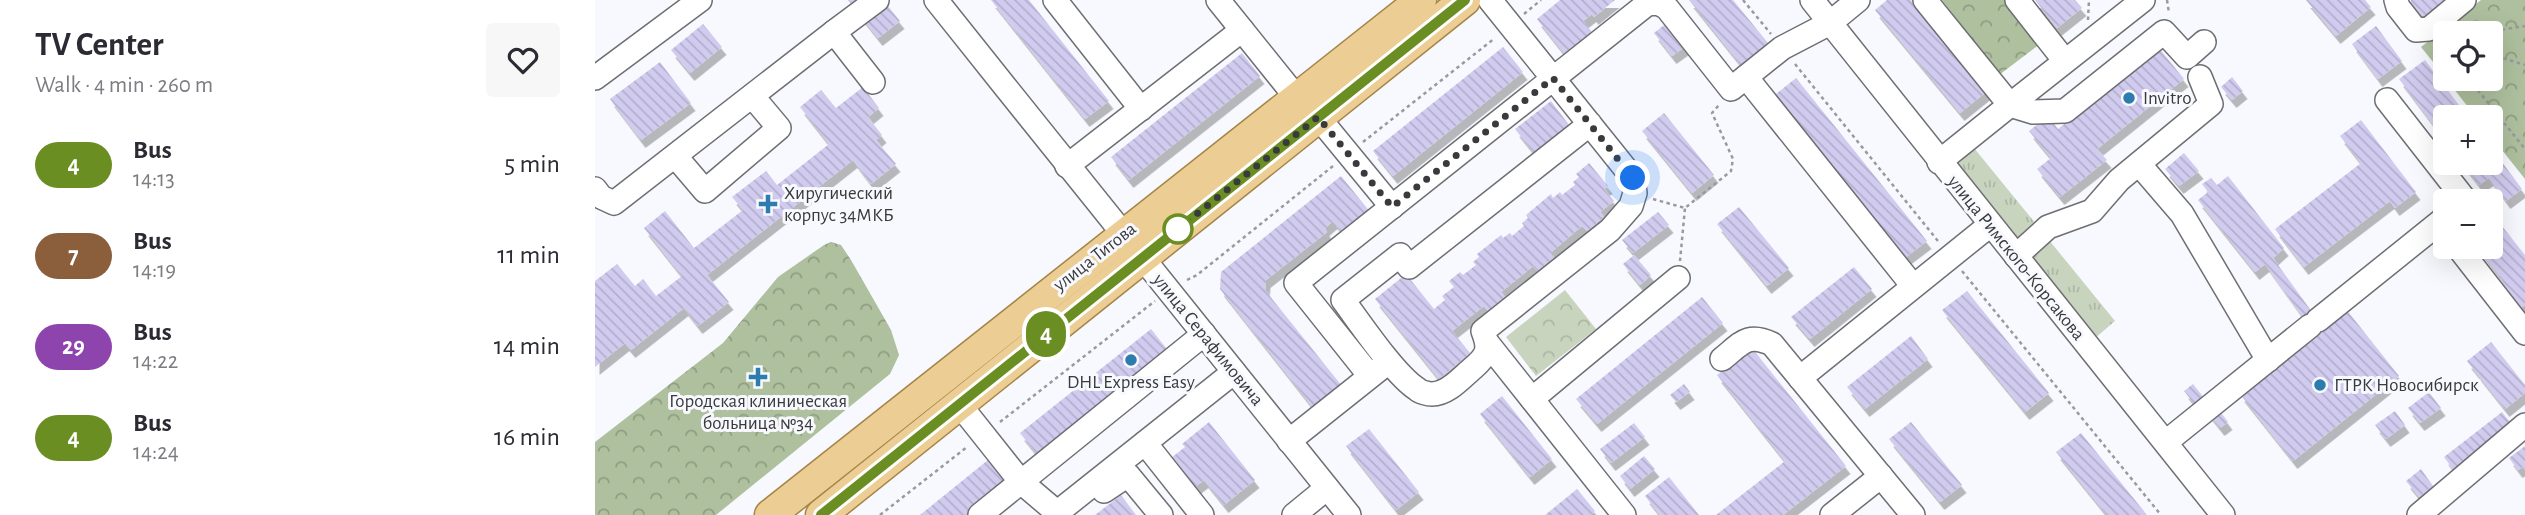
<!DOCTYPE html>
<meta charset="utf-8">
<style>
:root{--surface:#fff;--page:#f7f7f7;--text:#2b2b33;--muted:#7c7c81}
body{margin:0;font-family:"Alegreya Sans",sans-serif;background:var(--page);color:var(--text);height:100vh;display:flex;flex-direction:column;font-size:26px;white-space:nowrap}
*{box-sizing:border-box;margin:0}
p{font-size:23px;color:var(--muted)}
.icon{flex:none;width:38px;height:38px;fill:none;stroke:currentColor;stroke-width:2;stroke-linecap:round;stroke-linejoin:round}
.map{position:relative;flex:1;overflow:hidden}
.side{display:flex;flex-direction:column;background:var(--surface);width:595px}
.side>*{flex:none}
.badge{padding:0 14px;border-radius:23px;font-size:24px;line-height:46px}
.controls{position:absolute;left:1838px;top:21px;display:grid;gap:14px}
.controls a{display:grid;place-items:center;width:70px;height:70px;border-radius:7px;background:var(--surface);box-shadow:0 7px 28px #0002;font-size:35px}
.you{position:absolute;width:35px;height:35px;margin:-18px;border:5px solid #fff;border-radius:50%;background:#1a73e8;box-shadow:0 0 0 10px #1a73e833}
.map>.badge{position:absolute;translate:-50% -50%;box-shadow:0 0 0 4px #fff}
.round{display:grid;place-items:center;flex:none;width:74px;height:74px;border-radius:7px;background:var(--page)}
.summary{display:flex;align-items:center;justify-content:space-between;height:119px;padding:0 35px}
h1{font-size:33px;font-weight:700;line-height:52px}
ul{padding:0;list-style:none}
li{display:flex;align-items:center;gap:21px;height:91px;padding:0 35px}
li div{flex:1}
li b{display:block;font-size:26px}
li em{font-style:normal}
li .badge{min-width:77px;font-weight:700;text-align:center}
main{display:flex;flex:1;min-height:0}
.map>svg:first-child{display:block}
.grass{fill:url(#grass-tufts)}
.forest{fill:url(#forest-crowns)}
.park{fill:url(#park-crowns)}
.building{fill:url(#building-back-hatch);filter:url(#shadow)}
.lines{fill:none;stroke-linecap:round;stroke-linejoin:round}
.minor-casing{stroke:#6e6f73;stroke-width:26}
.major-casing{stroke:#a58446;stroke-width:33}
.path{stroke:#999a9d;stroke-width:2.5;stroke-dasharray:3.5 3.5;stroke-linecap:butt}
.minor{stroke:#fff;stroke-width:23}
.major{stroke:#eccd94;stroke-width:30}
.line-casing{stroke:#fff;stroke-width:16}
.line{stroke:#6b8e23;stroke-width:10}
.walk{stroke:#393a3b;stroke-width:7;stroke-dasharray:0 12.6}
.poi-dot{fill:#2e7bad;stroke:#f8f9fe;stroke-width:2.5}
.stop-dot{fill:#fff;stroke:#6b8e23;stroke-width:3.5}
.labels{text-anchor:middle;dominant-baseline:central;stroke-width:6;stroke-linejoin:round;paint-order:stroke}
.poi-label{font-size:19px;fill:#393a3b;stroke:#f8f9fe;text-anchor:start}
.street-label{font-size:19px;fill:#393a3b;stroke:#f8f9fe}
</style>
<main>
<section class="side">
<div class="summary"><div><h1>TV Center</h1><p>Walk · 4 min · 260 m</p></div><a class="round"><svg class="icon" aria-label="heart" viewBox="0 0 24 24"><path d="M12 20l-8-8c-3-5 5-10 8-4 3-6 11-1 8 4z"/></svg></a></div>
<ul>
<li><span class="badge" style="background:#6b8e23;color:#fff">4</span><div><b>Bus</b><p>14:13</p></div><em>5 min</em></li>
<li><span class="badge" style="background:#8b5e3c;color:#fff">7</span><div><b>Bus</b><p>14:19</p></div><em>11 min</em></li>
<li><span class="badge" style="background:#8e44ad;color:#fff">29</span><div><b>Bus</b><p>14:22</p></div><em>14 min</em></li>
<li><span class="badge" style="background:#6b8e23;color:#fff">4</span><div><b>Bus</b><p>14:24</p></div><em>16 min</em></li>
</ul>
</section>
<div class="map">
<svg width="1930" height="515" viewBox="0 0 1930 515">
<defs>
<pattern id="grass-tufts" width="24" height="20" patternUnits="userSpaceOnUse" patternTransform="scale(1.75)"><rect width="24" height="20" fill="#c9d4bf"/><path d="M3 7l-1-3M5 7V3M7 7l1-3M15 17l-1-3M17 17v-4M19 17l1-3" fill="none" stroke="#adb7a5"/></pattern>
<pattern id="forest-crowns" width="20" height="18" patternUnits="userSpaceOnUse" patternTransform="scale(1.75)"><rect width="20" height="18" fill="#aec09e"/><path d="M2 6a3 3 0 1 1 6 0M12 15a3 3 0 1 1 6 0" fill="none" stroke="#8f9d82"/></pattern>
<pattern id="park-crowns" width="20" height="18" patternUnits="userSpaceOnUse" patternTransform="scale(1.75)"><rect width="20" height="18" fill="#c9d4bf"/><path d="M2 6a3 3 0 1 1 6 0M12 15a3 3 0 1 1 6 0" fill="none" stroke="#adb7a5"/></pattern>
<pattern id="building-back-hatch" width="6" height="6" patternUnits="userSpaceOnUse" patternTransform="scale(1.75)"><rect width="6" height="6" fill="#d1cbef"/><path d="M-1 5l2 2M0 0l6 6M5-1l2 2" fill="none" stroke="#b4afce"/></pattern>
<filter id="shadow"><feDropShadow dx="4.5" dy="8" stdDeviation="0" flood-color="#0004"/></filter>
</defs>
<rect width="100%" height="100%" fill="#f8f9fe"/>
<polygon class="grass" points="1379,148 1520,321 1499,339 1360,167"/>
<g class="forest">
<polygon points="1347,0 1411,0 1445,44 1404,75"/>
<polygon points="1886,0 1930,0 1930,179 1895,135 1895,117 1881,117 1851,79 1895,79 1895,33 1850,33 1850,77 1826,47"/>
<polygon points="236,242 246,245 256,260 296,330 304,355 295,374 121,515 0,515 0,442 128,343 183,277 229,245"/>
</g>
<polygon class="park" points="970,290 1001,329 941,376 911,337"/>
<g class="building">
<polygon points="253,0 288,0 305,21 283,38"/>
<polygon points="396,0 434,0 514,101 490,119"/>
<polygon points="965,0 1020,0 999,17 997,14 988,21 999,35 972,57 942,19"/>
<polygon points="1094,0 1138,0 1173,43 1146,65"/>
<polygon points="1292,0 1316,0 1391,92 1365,113 1280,10"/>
<polygon points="1440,0 1480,0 1487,8 1462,28"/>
<polygon points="1711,0 1770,0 1776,7 1741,36"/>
<polygon points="1816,0 1848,0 1846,17 1814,14"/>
<polygon points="1073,22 1091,46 1077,56 1059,33"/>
<polygon points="108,24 127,47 95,73 76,50"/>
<polygon points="1781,26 1807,61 1783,79 1757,44"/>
<polygon points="908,47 928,72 798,176 778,151"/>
<polygon points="1564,48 1589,79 1502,149 1512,160 1465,197 1442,169 1456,158 1434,131 1453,116 1463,129"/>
<polygon points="647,53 665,76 534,180 516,157"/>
<polygon points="1830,60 1873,117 1850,117 1850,140 1804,79"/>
<polygon points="65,62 96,103 46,140 15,99"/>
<polygon points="1637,77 1648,91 1637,100 1626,87"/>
<polygon points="1201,78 1332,241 1307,260 1176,98"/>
<polygon points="268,87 284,108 273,117 287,135 281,140 301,164 276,184 258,160 112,275 134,302 103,326 89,308 36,350 30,343 0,367 0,281 22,264 40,286 48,279 61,296 87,276 49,228 70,211 99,248 148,210 137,197 171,171 182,185 234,144 205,107 226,90 241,108"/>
<polygon points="956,101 974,125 939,153 920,129"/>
<polygon points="1069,113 1119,175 1097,193 1047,131"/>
<polygon points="1766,120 1821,192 1800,208 1795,201 1709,267 1680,229 1766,163 1745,136"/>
<polygon points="1895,146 1927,189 1911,201 1894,178 1884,185 1867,163 1895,163"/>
<polygon points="1589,153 1604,171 1584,186 1570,169"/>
<polygon points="994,163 1013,186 1009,189 1019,201 1005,212 1009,217 992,231 987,226 955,253 959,257 942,271 938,266 906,292 910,297 893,311 889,306 857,331 875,353 844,379 780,299 811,274 839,309 850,300 847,296 859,287 854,281 865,272 868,275 881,265 878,262 884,257 882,254 906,235 908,238 915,233 917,236 929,226 927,223 933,218 931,215 956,194 958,198 965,192 967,195 980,185 978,182 984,177 981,174"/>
<polygon points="746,176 776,213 749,236 738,221 730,228 732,232 671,280 670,290 747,386 719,409 625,289 626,272"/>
<polygon points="1633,176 1689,248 1678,258 1728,327 1751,309 1804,376 1698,461 1645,394 1720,334 1670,264 1660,272 1603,200 1613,192 1607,184 1616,178 1622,185"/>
<polygon points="1144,207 1194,268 1172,286 1122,224"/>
<polygon points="1895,211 1930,255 1930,305 1923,310 1903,285 1908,281 1882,247 1895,247"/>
<polygon points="1063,212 1074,225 1038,253 1027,240"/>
<polygon points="1039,255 1056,275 1045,285 1028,264"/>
<polygon points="1259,267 1277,289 1215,339 1196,317"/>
<polygon points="1372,291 1454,393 1430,412 1347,310"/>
<polygon points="1107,297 1128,323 1002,424 981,399"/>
<polygon points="556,329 575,353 445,458 425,433"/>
<polygon points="1316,336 1333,359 1270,409 1252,387"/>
<polygon points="1896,342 1930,385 1930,393 1910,409 1872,361"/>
<polygon points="1157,348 1251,466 1188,515 1121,515 1190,461 1122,375"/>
<polygon points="1089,384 1095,392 1081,402 1075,395"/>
<polygon points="1598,384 1610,399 1601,406 1589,391"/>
<polygon points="1834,392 1846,408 1825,423 1813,408"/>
<polygon points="907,396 957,459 935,477 885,414"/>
<polygon points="1621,406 1633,422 1625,428 1613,413"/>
<polygon points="1800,411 1810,425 1791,439 1780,425"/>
<polygon points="1907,412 1918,426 1860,472 1849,457"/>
<polygon points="614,422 660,480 629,505 609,480 600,487 576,458 590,447 587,444"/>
<polygon points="1316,422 1367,485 1345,502 1294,439"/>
<polygon points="1039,423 1050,437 1016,463 1005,449"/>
<polygon points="774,429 824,492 801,510 751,446"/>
<polygon points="1486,433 1552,515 1512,515 1503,504 1461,452"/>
<polygon points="1930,446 1930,470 1928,467 1923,470 1914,458"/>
<polygon points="1049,456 1060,469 1035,489 1025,476"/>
<polygon points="393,460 412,484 374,515 325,515"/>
<polygon points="1826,469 1838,486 1824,497 1811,481"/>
<polygon points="1074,477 1104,515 1065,515 1050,496"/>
<polygon points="982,489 1000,511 995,515 950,515"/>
<polygon points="526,495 541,515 500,515"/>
</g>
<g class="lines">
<defs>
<g id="minor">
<path d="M341 0C478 172 616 343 754 515"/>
<polyline points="460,0 546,109"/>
<polyline points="623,0 701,97"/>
<path d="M895 0 1038 178 1040 193 1036 206 1015 230 888 331C895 349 893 355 878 368 867 377 853 394 837 394 833 394 825 392 822 389 800 375 765 323 748 300L805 255 814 267 995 124"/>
<polyline points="1217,0 1628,515"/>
<polyline points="1330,0 1415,105 1344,162"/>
<polyline points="1422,0 1470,61"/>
<polyline points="1548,0 1415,105 1438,112 1470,111 1569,32 1592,57 1609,42"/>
<polyline points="1801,0 1803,7 1821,30 1834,29 1869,0"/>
<polyline points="1151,77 1318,286"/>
<polyline points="0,78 105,0"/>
<polyline points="278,82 239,32 282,0"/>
<polyline points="1792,100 1871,201"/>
<polyline points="723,117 797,207"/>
<polyline points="81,157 110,191 184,128 158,97"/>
<polyline points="1544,164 1587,214 1673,360"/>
<polyline points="472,166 647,30"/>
<polyline points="0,189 6,197 19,203 239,32"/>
<polyline points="1863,247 1930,333"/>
<polyline points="1421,256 1453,227 1497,211 1524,180 1616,104 1605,77"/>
<polyline points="1723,320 1850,218"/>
<polyline points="894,345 1029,515"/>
<path d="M1127 359C1146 344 1152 332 1177 344L1318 515"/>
<polyline points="775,376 701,283 1052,4 1063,3 1072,8 1136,89 1187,48 1235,23 1263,0"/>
<polyline points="1205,378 1395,225"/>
<polyline points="937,399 1083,278"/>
<polyline points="364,404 426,482 465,515"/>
<polyline points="694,441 787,367"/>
<polyline points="1571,442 1715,326"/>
<polyline points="550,443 607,515"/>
<polyline points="509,491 533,475 566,515"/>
<polyline points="463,512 639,372"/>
<polyline points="385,515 609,334"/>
<polyline points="699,515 732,488"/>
<polyline points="1237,515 1286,476"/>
<polyline points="1824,515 1930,425"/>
</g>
<g id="major">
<polyline points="175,515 826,0"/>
<polyline points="226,515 870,0"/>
</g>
</defs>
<use href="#minor" class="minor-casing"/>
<use href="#major" class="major-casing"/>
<g class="path">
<polyline points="1148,0 1176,34"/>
<polyline points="1572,0 1574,13"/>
<polyline points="929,14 946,0"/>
<polyline points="1493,20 1494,0"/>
<polyline points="1886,33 1930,26"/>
<polyline points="1895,54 1930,65"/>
<polyline points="1200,64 1343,241"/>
<polyline points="1874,79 1930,149"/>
<polyline points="768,142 900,38"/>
<polyline points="1058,199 1090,208 1136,171 1138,159 1117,113 1124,105"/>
<polyline points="1085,261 1090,208"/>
<polyline points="1367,271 1566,515"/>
<polyline points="592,280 602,275 738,166"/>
<polyline points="405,422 560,301"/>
<polyline points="285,515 372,447"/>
</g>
<use href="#minor" class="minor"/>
<use href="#major" class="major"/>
</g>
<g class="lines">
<defs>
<polyline id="line" points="226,515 870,0"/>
</defs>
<use href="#line" class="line-casing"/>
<use href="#line" class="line"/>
<polyline class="walk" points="583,229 723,117 797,207 958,78 1038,178"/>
</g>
<g class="poi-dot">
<circle cx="1534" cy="98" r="7"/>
<path d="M169.5 193.5h7v7h7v7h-7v7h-7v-7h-7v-7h7z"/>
<circle cx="536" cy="360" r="7"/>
<path d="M159.5 366.5h7v7h7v7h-7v7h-7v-7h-7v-7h7z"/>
<circle cx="1725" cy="385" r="7"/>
</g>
<circle class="stop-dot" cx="583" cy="229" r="14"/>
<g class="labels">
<g class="poi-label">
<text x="1548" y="98">Invitro</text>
<text x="189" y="193">Хиругический<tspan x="189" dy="22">корпус 34МКБ</tspan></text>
<text x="536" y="382" text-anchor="middle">DHL Express Easy</text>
<text x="1739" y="385">ГТРК Новосибирск</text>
<text x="163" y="401" text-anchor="middle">Городская клиническая<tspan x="163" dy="22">больница №34</tspan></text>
</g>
<g class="street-label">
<text transform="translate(500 257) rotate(-38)">улица Титова</text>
<text transform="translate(1421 258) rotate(51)">улица Римского-Корсакова</text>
<text transform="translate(613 340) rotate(51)">улица Серафимовича</text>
</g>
</g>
</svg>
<div class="controls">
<a><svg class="icon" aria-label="locate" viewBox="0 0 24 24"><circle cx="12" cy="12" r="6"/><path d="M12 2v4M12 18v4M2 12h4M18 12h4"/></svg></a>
<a>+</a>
<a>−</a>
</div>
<div class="you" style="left:1038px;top:178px"></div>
<b class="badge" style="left:451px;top:334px;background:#6b8e23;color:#fff">4</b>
</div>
</main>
